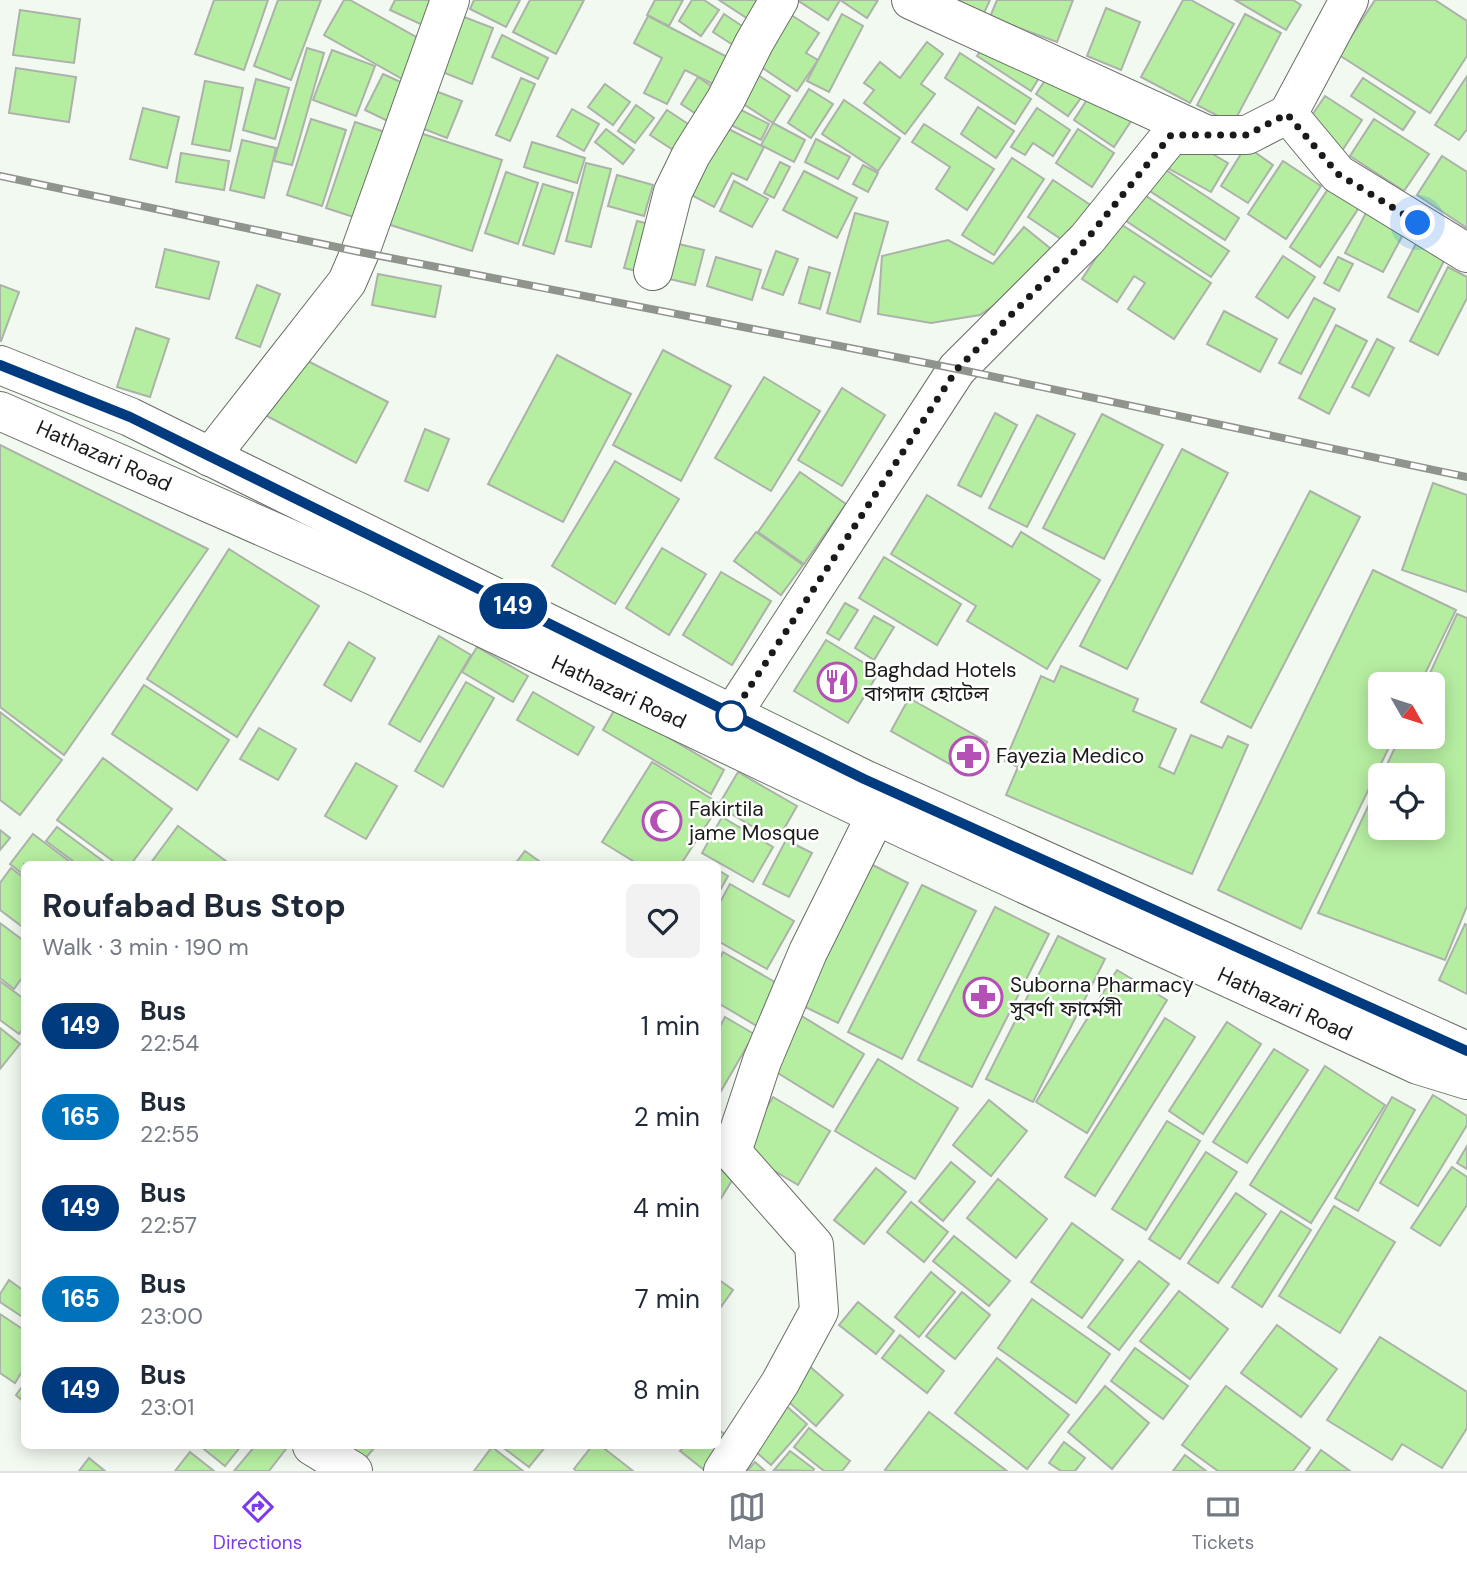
<!DOCTYPE html>
<meta charset="utf-8">
<style>
:root{--surface:#fff;--page:#f2f2f3;--text:#1f2937;--muted:#747a83;--line:#e0e1e3;--accent:#7c3aed}
body{margin:0;font-family:"DM Sans","Noto Sans Bengali",sans-serif;background:var(--page);color:var(--text);height:100vh;display:flex;flex-direction:column;font-size:26px;white-space:nowrap}
*{box-sizing:border-box;margin:0}
p{font-size:23px;color:var(--muted)}
.icon{flex:none;width:38px;height:38px;fill:none;stroke:currentColor;stroke-width:2;stroke-linecap:round;stroke-linejoin:round}
.map{position:relative;flex:1;overflow:hidden}
.drawer{position:absolute;left:21px;top:861px;width:700px;height:588px;display:flex;flex-direction:column;background:var(--surface);border-radius:10px;box-shadow:0 4px 18px #0003}
.drawer>*{flex:none}
.badge{padding:0 14px;border-radius:23px;font-size:24px;line-height:46px}
.needle{width:46px;rotate:129deg}
.buttons{position:absolute;left:1368px;top:672px;display:grid;gap:14px}
.buttons a{display:grid;place-items:center;width:77px;height:77px;border-radius:10px;background:var(--surface);box-shadow:0 4px 18px #0003;font-size:35px}
.you{position:absolute;width:35px;height:35px;margin:-18px;border:5px solid #fff;border-radius:50%;background:#1a73e8;box-shadow:0 0 0 10px #1a73e833}
.map>.badge{position:absolute;translate:-50% -50%;box-shadow:0 0 0 4px #fff}
.round{display:grid;place-items:center;flex:none;width:74px;height:74px;border-radius:10px;background:var(--page)}
.overview{display:flex;align-items:center;justify-content:space-between;height:119px;padding:0 21px}
h1{font-size:33px;font-weight:700;line-height:52px}
ul{padding:0;list-style:none}
li{display:flex;align-items:center;gap:21px;height:91px;padding:0 21px}
li div{flex:1}
li b{display:block;font-size:26px}
li em{font-style:normal}
li .badge{min-width:77px;font-weight:700;text-align:center}
.menu{display:flex;justify-content:space-around;align-items:center;height:98px;border-top:2px solid var(--line);background:var(--surface);font-size:19px;color:var(--muted)}
.menu a{display:grid;justify-items:center;gap:4px}
.menu .current{color:var(--accent)}
.map>svg:first-child{display:block}
.building{fill:#b6eea1;stroke:#acb2aa;stroke-width:2}
.lines{fill:none;stroke-linecap:round;stroke-linejoin:round}
.minor-casing{stroke:#6a6f68;stroke-width:40}
.trunk-casing{stroke:#6a6f68;stroke-width:40}
.minor{stroke:#fff;stroke-width:38}
.trunk{stroke:#fff;stroke-width:38}
.rail-casing{stroke:#8f948d;stroke-width:8}
.rail{stroke:#fff;stroke-width:5;stroke-dasharray:16;stroke-linecap:butt}
.line-casing{stroke:#fff;stroke-width:16}
.line{stroke:#003b80;stroke-width:10}
.walk{stroke:#191b18;stroke-width:7;stroke-dasharray:0 12.6}
.stop-dot{fill:#fff;stroke:#003b80;stroke-width:3.5}
.labels{text-anchor:middle;dominant-baseline:central;stroke-width:5;stroke-linejoin:round;paint-order:stroke}
.street-label{font-size:21px;fill:#191b18;stroke:#fff}
.poi-label{font-size:21px;fill:#191b18;stroke:#fff;text-anchor:start}
</style>
<div class="map">
<svg width="1467" height="1471" viewBox="0 0 1467 1471">
<rect width="100%" height="100%" fill="#f2f9f0"/>
<g class="building">
<polygon points="214,0 268,0 244,70 195,54"/>
<polygon points="278,0 321,0 291,80 254,66"/>
<polygon points="344,0 350,0 425,42 404,80 324,35"/>
<polygon points="395,0 442,0 429,28 390,10"/>
<polygon points="474,0 520,0 506,27 470,9"/>
<polygon points="530,0 584,0 556,54 513,32"/>
<polygon points="655,0 683,0 669,26 647,15"/>
<polygon points="692,0 704,0 719,10 701,36 679,21"/>
<polygon points="719,0 764,0 759,26"/>
<polygon points="797,0 878,0 867,18 840,0 828,20"/>
<polygon points="956,0 990,0 984,13"/>
<polygon points="997,0 1073,0 1057,42 990,17"/>
<polygon points="1183,0 1191,0 1234,24 1190,103 1141,77"/>
<polygon points="1235,0 1293,0 1301,5 1286,30"/>
<polygon points="1375,0 1435,0 1467,21 1467,56 1430,113 1339,55"/>
<polygon points="1106,8 1140,22 1121,70 1087,56"/>
<polygon points="782,9 819,33 806,53 818,60 797,91 749,59"/>
<polygon points="20,10 80,19 74,63 13,55"/>
<polygon points="451,12 493,28 472,84 430,67"/>
<polygon points="724,14 751,32 739,49 713,32"/>
<polygon points="842,14 863,26 829,92 807,81"/>
<polygon points="1245,14 1281,33 1233,124 1197,105"/>
<polygon points="648,16 733,60 719,87 685,70 667,104 644,93 662,58 634,43"/>
<polygon points="502,35 548,58 538,79 492,57"/>
<polygon points="989,37 1042,73 1031,91 977,56"/>
<polygon points="927,42 943,54 921,84 935,94 905,134 864,103 874,90 864,83 880,62 900,78"/>
<polygon points="307,48 324,53 292,165 274,161"/>
<polygon points="332,50 375,66 356,116 313,100"/>
<polygon points="960,53 1031,99 1015,124 945,78"/>
<polygon points="16,68 76,77 69,122 9,113"/>
<polygon points="755,73 790,96 773,123 737,100"/>
<polygon points="1050,73 1083,95 1068,116 1036,94"/>
<polygon points="383,74 416,89 398,126 365,110"/>
<polygon points="1467,76 1467,129 1459,140 1435,125"/>
<polygon points="698,77 724,95 707,121 681,104"/>
<polygon points="521,78 535,84 510,141 496,135"/>
<polygon points="1363,78 1415,112 1403,130 1351,96"/>
<polygon points="256,79 289,88 275,139 243,130"/>
<polygon points="205,81 243,88 230,151 192,144"/>
<polygon points="605,84 630,102 613,125 588,107"/>
<polygon points="425,87 462,101 447,138 411,124"/>
<polygon points="809,89 833,104 811,138 788,123"/>
<polygon points="1092,92 1133,118 1114,147 1074,120"/>
<polygon points="1325,96 1362,120 1342,151 1304,127"/>
<polygon points="844,100 900,138 878,171 822,134"/>
<polygon points="636,105 654,118 635,143 618,131"/>
<polygon points="733,106 769,124 761,140 725,122"/>
<polygon points="978,107 1014,131 996,158 961,134"/>
<polygon points="143,108 179,117 167,168 130,159"/>
<polygon points="1037,108 1070,130 1053,156 1033,143 1025,155 1011,147"/>
<polygon points="572,109 599,124 584,151 557,136"/>
<polygon points="667,110 694,128 678,153 650,135"/>
<polygon points="311,119 346,130 322,206 287,195"/>
<polygon points="1374,119 1429,154 1404,191 1350,156"/>
<polygon points="355,122 394,135 366,221 326,208"/>
<polygon points="717,123 764,147 747,180 732,173 714,207 682,190"/>
<polygon points="773,123 805,140 794,162 761,145"/>
<polygon points="924,124 994,169 967,210 936,189 950,167 912,142"/>
<polygon points="408,129 502,160 472,251 378,221"/>
<polygon points="606,129 634,150 623,164 595,142"/>
<polygon points="1078,129 1114,153 1092,187 1056,163"/>
<polygon points="1183,137 1228,163 1211,192 1166,167"/>
<polygon points="816,139 850,157 838,179 805,162"/>
<polygon points="242,140 276,148 264,198 230,190"/>
<polygon points="532,142 585,158 577,183 524,167"/>
<polygon points="1246,146 1273,165 1248,203 1221,186"/>
<polygon points="181,153 229,161 224,190 176,182"/>
<polygon points="1442,156 1467,172 1467,228 1417,195"/>
<polygon points="1012,158 1044,179 994,255 962,235"/>
<polygon points="1283,161 1321,186 1286,239 1248,214"/>
<polygon points="780,162 790,167 774,198 764,193"/>
<polygon points="586,163 611,169 591,247 566,241"/>
<polygon points="1157,164 1239,218 1225,240 1142,186"/>
<polygon points="863,165 878,173 868,192 853,184"/>
<polygon points="804,171 857,198 837,238 783,210"/>
<polygon points="506,172 538,183 518,244 485,233"/>
<polygon points="617,175 653,185 644,216 608,206"/>
<polygon points="1053,180 1092,206 1067,243 1028,217"/>
<polygon points="734,181 768,199 752,227 720,211"/>
<polygon points="1332,183 1362,203 1320,267 1290,247"/>
<polygon points="543,184 573,193 554,254 523,245"/>
<polygon points="1137,190 1229,251 1211,277 1120,217"/>
<polygon points="1368,209 1406,229 1383,272 1345,253"/>
<polygon points="855,213 888,222 860,322 827,313"/>
<polygon points="637,221 661,227 649,274 624,268"/>
<polygon points="1119,223 1211,283 1174,339 1128,309 1145,283 1134,276 1117,302 1082,279"/>
<polygon points="1024,227 1051,249 1017,289 980,315 931,323 878,314 882,256 948,240 993,264"/>
<polygon points="1419,238 1448,253 1418,312 1388,297"/>
<polygon points="666,241 704,250 695,285 657,276"/>
<polygon points="165,249 219,262 209,299 156,287"/>
<polygon points="776,251 798,259 783,295 762,288"/>
<polygon points="1283,256 1315,277 1288,318 1256,297"/>
<polygon points="716,257 761,270 752,300 707,286"/>
<polygon points="1338,257 1353,264 1339,291 1324,283"/>
<polygon points="809,267 830,273 820,309 799,303"/>
<polygon points="1448,267 1467,277 1467,298 1438,355 1410,341"/>
<polygon points="378,274 441,286 435,317 372,305"/>
<polygon points="0,285 19,292 1,341 0,341"/>
<polygon points="257,285 280,294 260,347 236,338"/>
<polygon points="1314,298 1335,309 1301,374 1279,363"/>
<polygon points="1224,311 1277,339 1260,372 1207,344"/>
<polygon points="1336,325 1367,341 1329,414 1299,398"/>
<polygon points="136,328 169,339 150,397 117,387"/>
<polygon points="1377,339 1394,348 1369,396 1352,387"/>
<polygon points="663,350 731,386 681,481 613,445"/>
<polygon points="296,355 388,402 356,463 265,415"/>
<polygon points="557,355 631,394 563,522 488,484"/>
<polygon points="764,377 820,411 771,491 715,458"/>
<polygon points="842,388 885,415 842,486 798,460"/>
<polygon points="995,413 1017,425 981,497 958,485"/>
<polygon points="1102,414 1163,445 1104,559 1043,528"/>
<polygon points="1037,415 1075,434 1027,527 989,508"/>
<polygon points="425,429 449,439 428,491 405,481"/>
<polygon points="0,445 208,549 64,755 0,707"/>
<polygon points="1182,449 1228,473 1127,669 1080,646"/>
<polygon points="615,461 679,499 615,604 552,566"/>
<polygon points="800,472 846,504 804,564 758,532"/>
<polygon points="1433,483 1467,495 1467,592 1402,570"/>
<polygon points="1310,491 1360,517 1251,728 1201,702"/>
<polygon points="927,495 1012,547 1021,532 1100,580 1047,669 967,621 976,606 891,554"/>
<polygon points="756,532 803,565 781,595 734,561"/>
<polygon points="662,548 706,574 669,635 626,608"/>
<polygon points="229,549 319,606 237,737 147,679"/>
<polygon points="884,557 961,604 937,645 859,598"/>
<polygon points="1373,570 1456,610 1420,684 1381,684 1381,737 1394,737 1301,929 1218,890"/>
<polygon points="721,572 771,601 732,665 683,635"/>
<polygon points="845,603 858,610 839,640 827,633"/>
<polygon points="1457,614 1467,618 1467,906 1445,960 1318,913 1381,779 1381,828 1433,828 1433,775 1382,775 1400,737 1433,737 1433,684 1425,684"/>
<polygon points="874,616 894,627 874,660 855,648"/>
<polygon points="439,636 471,655 420,742 389,724"/>
<polygon points="826,640 879,672 848,723 794,691"/>
<polygon points="349,642 375,658 351,701 324,685"/>
<polygon points="477,647 528,676 513,702 462,672"/>
<polygon points="1061,666 1138,699 1133,711 1176,729 1159,767 1174,774 1191,735 1222,748 1228,736 1248,745 1192,874 1006,795 1018,767 1005,761 1041,676 1054,682"/>
<polygon points="466,682 494,698 443,787 415,771"/>
<polygon points="144,685 229,740 197,790 112,734"/>
<polygon points="533,692 594,727 578,755 517,720"/>
<polygon points="909,698 987,742 969,775 891,731"/>
<polygon points="616,707 724,770 711,794 603,730"/>
<polygon points="0,712 62,760 20,815 0,800"/>
<polygon points="259,728 296,749 278,780 240,759"/>
<polygon points="103,758 172,809 131,864 117,864 57,820"/>
<polygon points="652,762 720,804 681,864 638,864 602,842"/>
<polygon points="356,763 397,786 366,839 325,816"/>
<polygon points="738,772 797,806 777,841 718,806"/>
<polygon points="722,817 773,847 753,882 702,853"/>
<polygon points="178,826 230,864 150,864"/>
<polygon points="57,827 107,864 77,864 46,841"/>
<polygon points="0,830 10,838 0,850"/>
<polygon points="33,834 73,864 24,864 24,875 10,864"/>
<polygon points="786,840 812,853 789,897 763,884"/>
<polygon points="525,851 543,864 515,864"/>
<polygon points="865,861 908,883 838,1023 795,1002"/>
<polygon points="11,868 24,878 24,928 0,910 0,883"/>
<polygon points="718,870 728,876 718,894"/>
<polygon points="730,884 794,921 767,969 718,941 718,906"/>
<polygon points="922,885 976,911 902,1059 848,1032"/>
<polygon points="995,907 1049,934 972,1087 918,1060"/>
<polygon points="0,923 24,941 24,975 14,989 0,978"/>
<polygon points="1465,924 1467,925 1467,994 1439,980"/>
<polygon points="1058,936 1105,959 1033,1102 986,1079"/>
<polygon points="723,952 780,985 757,1026 718,1003 718,963"/>
<polygon points="1117,970 1167,1000 1087,1133 1036,1102"/>
<polygon points="0,981 24,999 24,1028 19,1034 0,1020"/>
<polygon points="800,1015 864,1054 833,1107 768,1067"/>
<polygon points="725,1017 754,1034 721,1091 718,1089 718,1030"/>
<polygon points="1165,1018 1195,1037 1095,1196 1065,1177"/>
<polygon points="1227,1022 1261,1044 1203,1134 1169,1111"/>
<polygon points="0,1028 20,1044 0,1069"/>
<polygon points="1274,1049 1308,1070 1247,1163 1213,1142"/>
<polygon points="878,1059 958,1108 915,1179 835,1131"/>
<polygon points="1325,1066 1385,1105 1311,1223 1250,1185"/>
<polygon points="1433,1095 1467,1116 1467,1125 1418,1206 1380,1183"/>
<polygon points="773,1097 830,1131 798,1185 741,1151"/>
<polygon points="1392,1097 1415,1110 1358,1211 1335,1198"/>
<polygon points="989,1100 1027,1131 991,1176 953,1145"/>
<polygon points="1167,1121 1200,1141 1146,1230 1112,1209"/>
<polygon points="1467,1146 1467,1169 1457,1163"/>
<polygon points="1206,1152 1237,1172 1180,1259 1149,1239"/>
<polygon points="951,1162 975,1182 943,1221 919,1201"/>
<polygon points="1452,1167 1467,1177 1467,1205 1440,1246 1411,1228"/>
<polygon points="718,1168 733,1179 718,1203"/>
<polygon points="876,1168 906,1192 864,1244 834,1220"/>
<polygon points="998,1179 1047,1219 1016,1258 967,1218"/>
<polygon points="1236,1193 1266,1214 1218,1283 1188,1263"/>
<polygon points="911,1202 948,1232 924,1262 887,1232"/>
<polygon points="1334,1206 1395,1242 1340,1333 1279,1296"/>
<polygon points="1281,1211 1311,1230 1262,1307 1232,1287"/>
<polygon points="1072,1223 1123,1260 1082,1318 1031,1282"/>
<polygon points="954,1236 1010,1281 989,1306 933,1261"/>
<polygon points="1139,1261 1169,1284 1119,1350 1088,1327"/>
<polygon points="931,1272 955,1292 919,1337 895,1317"/>
<polygon points="718,1279 733,1290 718,1311"/>
<polygon points="9,1280 24,1291 24,1318 0,1302 0,1294"/>
<polygon points="1179,1291 1228,1329 1190,1379 1140,1341"/>
<polygon points="962,1292 990,1315 955,1359 926,1336"/>
<polygon points="1032,1299 1110,1354 1076,1403 998,1348"/>
<polygon points="858,1302 894,1331 876,1354 839,1325"/>
<polygon points="0,1314 24,1330 24,1368 15,1383 0,1373"/>
<polygon points="1277,1325 1337,1369 1301,1417 1241,1373"/>
<polygon points="900,1335 944,1371 927,1393 882,1358"/>
<polygon points="1380,1337 1467,1392 1467,1428 1442,1468 1402,1444 1392,1460 1327,1420"/>
<polygon points="1135,1348 1188,1386 1163,1419 1111,1381"/>
<polygon points="997,1358 1069,1415 1027,1469 955,1413"/>
<polygon points="808,1365 843,1395 816,1426 782,1396"/>
<polygon points="24,1384 24,1402 16,1395"/>
<polygon points="1105,1386 1149,1423 1112,1469 1068,1432"/>
<polygon points="1226,1386 1310,1448 1293,1471 1218,1471 1182,1445"/>
<polygon points="784,1404 807,1424 771,1465 748,1445"/>
<polygon points="929,1412 1007,1471 887,1471 885,1470"/>
<polygon points="809,1428 850,1461 842,1471 824,1471 794,1447"/>
<polygon points="718,1429 728,1437 703,1469 680,1451 685,1446 718,1446"/>
<polygon points="1064,1442 1085,1458 1075,1471 1061,1471 1049,1463"/>
<polygon points="200,1446 241,1446 225,1466"/>
<polygon points="255,1446 282,1446 286,1449 269,1471 234,1471"/>
<polygon points="342,1446 376,1446 363,1461"/>
<polygon points="501,1446 546,1446 529,1467"/>
<polygon points="592,1446 601,1446 633,1471 576,1471 574,1469"/>
<polygon points="492,1447 523,1471 474,1471"/>
<polygon points="1321,1450 1350,1471 1306,1471"/>
<polygon points="790,1451 814,1469 813,1471 774,1470"/>
<polygon points="190,1452 214,1471 175,1471"/>
<polygon points="1185,1455 1206,1471 1173,1471"/>
<polygon points="89,1458 105,1471 79,1471"/>
<polygon points="755,1462 765,1471 747,1471"/>
</g>
<g class="lines">
<defs>
<g id="minor">
<polyline points="911,0 1205,134"/>
<polyline points="1288,114 1338,174 1467,253"/>
<polyline points="653,271 673,192 691,155 726,99 754,43 779,0"/>
<polyline points="210,457 347,282 360,252 450,0"/>
<polyline points="731,716 957,369 1087,239 1171,135 1247,135 1288,114 1349,0"/>
<polyline points="312,1446 353,1471"/>
<polyline points="723,1471 780,1383 819,1311 814,1245 732,1152 762,1061 808,952 876,815"/>
</g>
<g id="trunk">
<polyline points="0,365 130,417 864,779 1467,1051"/>
<polyline points="0,411 372,575 907,830 1418,1065 1467,1080"/>
</g>
</defs>
<use href="#minor" class="minor-casing"/>
<use href="#trunk" class="trunk-casing"/>
<use href="#minor" class="minor"/>
<use href="#trunk" class="trunk"/>
<defs>
<polyline id="rail" points="0,176 360,252 957,369 1467,477"/>
</defs>
<use href="#rail" class="rail-casing"/>
<use href="#rail" class="rail"/>
</g>
<g class="lines">
<defs>
<polyline id="line" points="0,365 130,417 864,779 1467,1051"/>
</defs>
<use href="#line" class="line-casing"/>
<use href="#line" class="line"/>
<polyline class="walk" points="731,716 957,369 1087,239 1171,135 1247,135 1287,114 1338,174 1418,223"/>
</g>
<defs>
<symbol id="restaurant-ring" viewBox="-11 -11 22 22"><circle r="9.5" fill="#fff" stroke="#b450b6" stroke-width="1.5"/><path d="M-5-6h1v4h1v-4h1v4h1v-4h1v5L-1.5 .5V6h-2V.5L-5-1ZM5-6V6H3V1.5H1.5Q1.5-4 5-6Z" fill="#b450b6"/></symbol>
<symbol id="pharmacy-ring" viewBox="-11 -11 22 22"><circle r="9.5" fill="#fff" stroke="#b450b6" stroke-width="1.5"/><path d="M-2-6h4v4h4v4h-4v4h-4v-4h-4v-4h4Z" fill="#b450b6"/></symbol>
<symbol id="mosque-ring" viewBox="-11 -11 22 22"><circle r="9.5" fill="#fff" stroke="#b450b6" stroke-width="1.5"/><path d="M3.5-4.9A6 6 0 1 0 3.5 4.9A5 5 0 1 1 3.5-4.9Z" fill="#b450b6"/></symbol>
</defs>
<g fill-rule="evenodd">
<use href="#restaurant-ring" x="815" y="660" width="44" height="44"/>
<use href="#pharmacy-ring" x="947" y="734" width="44" height="44"/>
<use href="#mosque-ring" x="640" y="799" width="44" height="44"/>
<use href="#pharmacy-ring" x="961" y="975" width="44" height="44"/>
</g>
<circle class="stop-dot" cx="731" cy="716" r="14"/>
<g class="labels">
<g class="street-label">
<text transform="translate(104 456) rotate(24)">Hathazari Road</text>
<text transform="translate(619 692) rotate(25)">Hathazari Road</text>
<text transform="translate(1285 1004) rotate(25)">Hathazari Road</text>
</g>
<g class="poi-label">
<text x="864" y="670">Baghdad Hotels<tspan x="864" dy="24">বাগদাদ হোটেল</tspan></text>
<text x="996" y="756">Fayezia Medico</text>
<text x="689" y="809">Fakirtila<tspan x="689" dy="24">jame Mosque</tspan></text>
<text x="1010" y="985">Suborna Pharmacy<tspan x="1010" dy="24">সুবর্ণা ফার্মেসী</tspan></text>
</g>
</g>
</svg>
<div class="buttons">
<a><svg class="needle" viewBox="-14 -14 28 28"><path d="M0-13l5 13h-10z" fill="#e53935"/><path d="M0 13l5-13h-10z" fill="#747a83"/></svg></a>
<a><svg class="icon" aria-label="locate" viewBox="0 0 24 24"><circle cx="12" cy="12" r="6"/><path d="M12 2v4M12 18v4M2 12h4M18 12h4"/></svg></a>
</div>
<div class="you" style="left:1418px;top:223px"></div>
<b class="badge" style="left:513px;top:606px;background:#003b80;color:#fff">149</b>
<section class="drawer">
<div class="overview"><div><h1>Roufabad Bus Stop</h1><p>Walk · 3 min · 190 m</p></div><a class="round"><svg class="icon" aria-label="heart" viewBox="0 0 24 24"><path d="M12 20l-8-8c-3-5 5-10 8-4 3-6 11-1 8 4z"/></svg></a></div>
<ul>
<li><span class="badge" style="background:#003b80;color:#fff">149</span><div><b>Bus</b><p>22:54</p></div><em>1 min</em></li>
<li><span class="badge" style="background:#0072bc;color:#fff">165</span><div><b>Bus</b><p>22:55</p></div><em>2 min</em></li>
<li><span class="badge" style="background:#003b80;color:#fff">149</span><div><b>Bus</b><p>22:57</p></div><em>4 min</em></li>
<li><span class="badge" style="background:#0072bc;color:#fff">165</span><div><b>Bus</b><p>23:00</p></div><em>7 min</em></li>
<li><span class="badge" style="background:#003b80;color:#fff">149</span><div><b>Bus</b><p>23:01</p></div><em>8 min</em></li>
</ul>
</section>
</div>
<nav class="menu">
<a class="current"><svg class="icon" aria-label="directions" viewBox="0 0 24 24"><path d="M12 3l9 9-9 9-9-9zM9 14v-3h6M13 9l2 2-2 2"/></svg>Directions</a>
<a><svg class="icon" aria-label="map" viewBox="0 0 24 24"><path d="M3 6l6-2 6 2 6-2v14l-6 2-6-2-6 2zM9 4v14M15 6v14"/></svg>Map</a>
<a><svg class="icon" aria-label="tickets" viewBox="0 0 24 24"><path d="M3 7h18v10H3zM15 7v10"/></svg>Tickets</a>
</nav>
